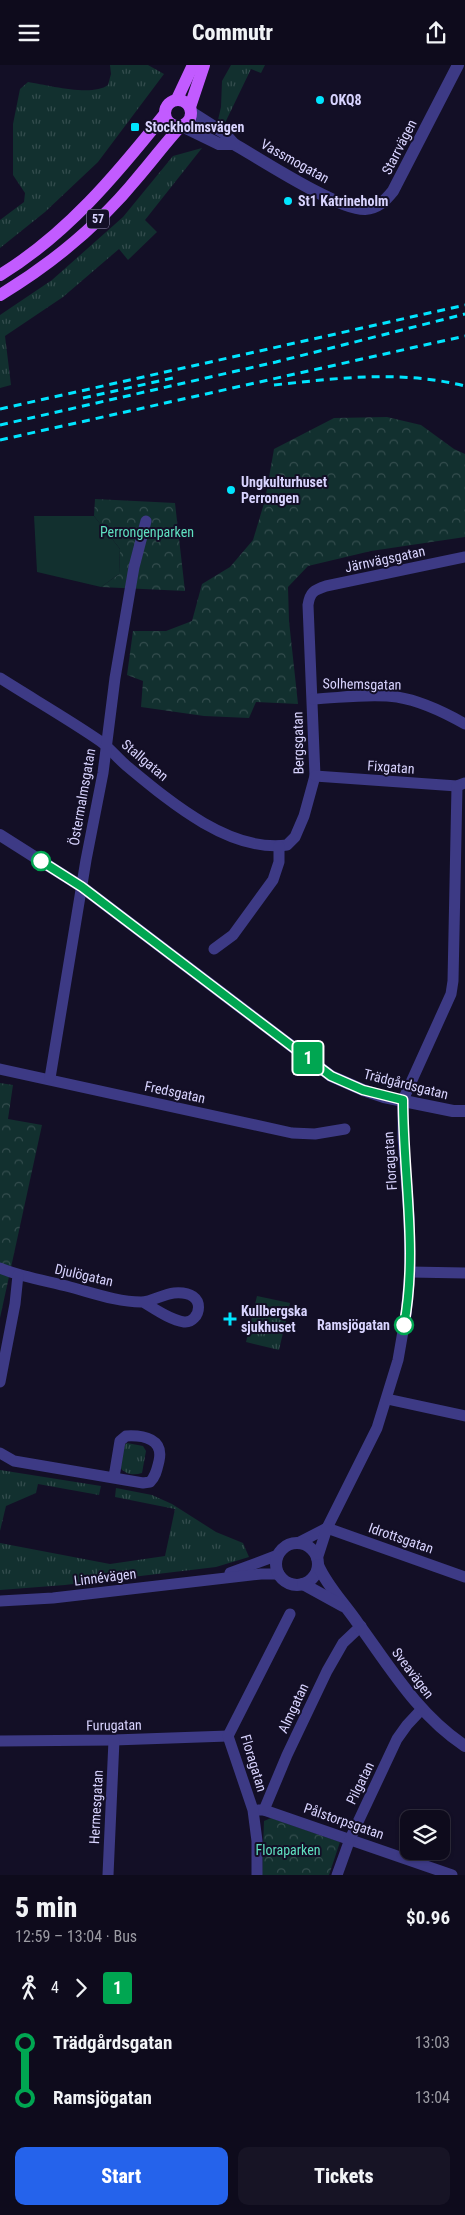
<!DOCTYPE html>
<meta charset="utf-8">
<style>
:root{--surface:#0e0b1c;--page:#171425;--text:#f1f3f6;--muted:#9b9ba3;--line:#2e2b3b;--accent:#2563eb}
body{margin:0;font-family:"Roboto Condensed",sans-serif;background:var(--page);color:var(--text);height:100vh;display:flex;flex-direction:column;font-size:19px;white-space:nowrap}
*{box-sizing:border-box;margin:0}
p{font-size:16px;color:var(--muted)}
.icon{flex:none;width:28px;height:28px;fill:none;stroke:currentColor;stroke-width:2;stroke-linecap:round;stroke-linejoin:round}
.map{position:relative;height:1810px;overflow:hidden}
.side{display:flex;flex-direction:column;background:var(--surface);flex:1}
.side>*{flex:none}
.badge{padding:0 10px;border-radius:4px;font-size:18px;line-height:32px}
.controls{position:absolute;left:400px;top:1745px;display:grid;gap:10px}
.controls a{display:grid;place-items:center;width:50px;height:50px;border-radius:10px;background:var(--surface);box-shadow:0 1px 4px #0004,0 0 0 1px var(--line);font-size:25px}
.map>.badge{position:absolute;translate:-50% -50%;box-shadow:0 0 0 2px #fff}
.legs{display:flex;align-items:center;gap:8px;height:55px;padding:0 15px;font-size:16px}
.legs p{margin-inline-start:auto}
.overview{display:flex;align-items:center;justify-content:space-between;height:85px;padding:0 15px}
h1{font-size:28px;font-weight:800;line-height:38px}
.button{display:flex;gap:10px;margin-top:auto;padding:10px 15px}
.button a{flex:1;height:58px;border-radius:10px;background:var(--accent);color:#fff;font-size:20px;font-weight:800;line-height:58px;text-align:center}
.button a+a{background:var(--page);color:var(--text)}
ul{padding:0 15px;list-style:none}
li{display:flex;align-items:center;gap:18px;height:55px;font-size:19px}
li i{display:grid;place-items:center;width:8px;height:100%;margin:0 6px;background:currentColor}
li i::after{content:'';width:12px;height:12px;margin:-6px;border:4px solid;border-radius:50%;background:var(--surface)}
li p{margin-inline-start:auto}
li:first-child i{background:linear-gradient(#0000 50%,currentColor 0)}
li:last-child i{background:linear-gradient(currentColor 50%,#0000 0)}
header{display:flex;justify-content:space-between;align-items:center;height:65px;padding:0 15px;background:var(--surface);font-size:22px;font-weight:800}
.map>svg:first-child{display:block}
.grass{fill:url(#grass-tufts)}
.forest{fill:url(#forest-crowns)}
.pitch{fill:#12302f}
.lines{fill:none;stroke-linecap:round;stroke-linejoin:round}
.minor{stroke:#3d3a85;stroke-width:11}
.tertiary{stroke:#3d3a85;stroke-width:12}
.primary{stroke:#c25bff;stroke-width:12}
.rail{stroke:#00e5ff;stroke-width:3;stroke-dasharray:8 6;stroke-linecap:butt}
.line-1-casing{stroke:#fff;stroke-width:11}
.line-1{stroke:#00a651;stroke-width:8}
.poi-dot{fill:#00e5ff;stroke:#130f26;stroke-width:2}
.stop-1-dot{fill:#fff;stroke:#00a651;stroke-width:2.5}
.labels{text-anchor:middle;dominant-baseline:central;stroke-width:4;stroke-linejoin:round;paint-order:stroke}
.shield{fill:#130f26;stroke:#9e99be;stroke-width:1}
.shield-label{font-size:12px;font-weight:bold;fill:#d9d4ff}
.poi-label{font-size:14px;font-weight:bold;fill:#d9d4ff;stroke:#130f26;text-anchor:start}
.street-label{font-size:14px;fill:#d9d4ff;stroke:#130f26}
.park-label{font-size:14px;fill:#5fe0c0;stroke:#130f26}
.stop-label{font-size:14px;font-weight:bold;fill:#d9d4ff;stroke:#130f26;text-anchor:end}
</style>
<header><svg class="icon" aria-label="menu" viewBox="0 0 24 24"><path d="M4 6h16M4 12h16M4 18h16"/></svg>Commutr<svg class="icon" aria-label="share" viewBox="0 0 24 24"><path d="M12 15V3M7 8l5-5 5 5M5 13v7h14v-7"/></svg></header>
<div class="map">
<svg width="465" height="1810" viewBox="0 0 465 1810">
<defs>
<pattern id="grass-tufts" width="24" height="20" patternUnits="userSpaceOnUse" patternTransform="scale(1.25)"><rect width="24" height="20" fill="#12302f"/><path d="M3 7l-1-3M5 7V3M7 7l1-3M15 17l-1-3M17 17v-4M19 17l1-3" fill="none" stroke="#344d4e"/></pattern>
<pattern id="forest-crowns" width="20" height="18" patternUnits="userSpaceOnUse" patternTransform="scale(1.25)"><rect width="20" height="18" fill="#12302f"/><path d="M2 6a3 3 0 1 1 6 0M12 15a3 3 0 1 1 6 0" fill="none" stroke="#344d4e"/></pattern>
</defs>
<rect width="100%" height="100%" fill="#130f26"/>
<g class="grass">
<path d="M110 0H148L164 9 98 97 45 147 0 183V155L24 137 25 128 13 110V59L20 24 28 17C48 20 92 32 108 20L111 9Z"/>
<polygon points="231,0 265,0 261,8 251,4 224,60 218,55 221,42 222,16"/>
<polygon points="202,83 145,155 157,167 128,195 119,184 63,232 5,271 11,320 0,323 0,250 52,215 123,152 173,91"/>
<polygon points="257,1231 290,1238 279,1285 246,1277"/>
<path d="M127 1378 143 1381 146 1386 142 1408C133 1411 124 1409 119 1401L123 1381Z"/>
<polygon points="0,1405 101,1421 99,1430 38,1419 36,1428 6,1441 0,1466"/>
<polygon points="116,1423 152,1430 172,1439 216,1467 243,1478 249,1492 216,1502 65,1520 0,1525 0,1478 110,1499 165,1491 175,1444 115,1432"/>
</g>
<g class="forest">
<polygon points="387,352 421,360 454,384 465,389 465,472 371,486 308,501 288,522 289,556 298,639 256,637 249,653 204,651 141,642 143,616 127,610 133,566 166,566 192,556 202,519 230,502 253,475 265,435 274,384 334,353"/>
<polygon points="95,434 175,438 185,526 101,522 119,509 120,484 94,451"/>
<polygon points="0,1018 13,1020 8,1054 42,1060 0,1253"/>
<polygon points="271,1753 340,1777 329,1810 262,1810 264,1756"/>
</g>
<polygon class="pitch" points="34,451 94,451 120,484 119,509 101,522 37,507"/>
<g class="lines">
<g class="minor">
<path d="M0 613C33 634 68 654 100 676 110 683 118 694 128 702 169 736 230 788 287 780L295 772 304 751 315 711 308 540C310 527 314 525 326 521L465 492"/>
<path d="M313 634C340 633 370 628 397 632 422 636 444 647 465 659"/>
<polyline points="315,711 457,721 465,718"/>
<polyline points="214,884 233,870 273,815 279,797 279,781"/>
<polyline points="0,1004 292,1068 315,1069 345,1064"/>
<polyline points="50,1013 86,795 103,708 115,613 134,502 146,456"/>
<path d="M0 1203C22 1212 47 1216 70 1222 93 1228 118 1237 141 1237 152 1237 163 1229 174 1228 210 1225 200 1259 184 1257 170 1255 155 1244 143 1237"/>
<polyline points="410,1207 465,1208"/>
<polyline points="0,1317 15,1239 18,1210"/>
<polyline points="387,1334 465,1351"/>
<path d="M0 1388 14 1396 143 1418 150 1417C156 1411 157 1404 159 1396 164 1374 144 1370 126 1371L120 1376 114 1412"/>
<polyline points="327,1463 465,1512"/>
<polyline points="298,1478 327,1463"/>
<polyline points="317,1494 327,1463 377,1363 398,1295 406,1249 410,1207 409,1152 403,1072 403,1035 451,929 453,916 457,721"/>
<polyline points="230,1508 278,1490"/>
<polyline points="0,1536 53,1533 261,1509 279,1509"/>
<polyline points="0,1676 114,1675 228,1671"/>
<polyline points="258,1745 264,1745 452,1810"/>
<polyline points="264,1745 287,1690 327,1606 343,1578 361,1561"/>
<polyline points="108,1810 114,1675"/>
<polyline points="257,1810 257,1776 253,1745 228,1671 290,1549"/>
<polyline points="337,1810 350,1774 397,1674 407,1660 421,1645"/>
</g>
<g class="tertiary">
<path d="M191 47 224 68 234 79C260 94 338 145 365 144 378 143 385 136 393 126L458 0"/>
<polyline points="182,61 219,79 234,79"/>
<polyline points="0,770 82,822 331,1011 363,1025 384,1032 453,1046 465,1046"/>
<circle cx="297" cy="1499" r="21"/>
<path d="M318 1500C327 1521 344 1538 357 1557 390 1602 417 1649 465 1681"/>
<polyline points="303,1519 343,1541"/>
</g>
<g class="primary">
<polyline points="177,34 193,0"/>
<circle cx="178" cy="48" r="13"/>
<polyline points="190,42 204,0"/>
<path d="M0 210C66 170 116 110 164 50"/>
<path d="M0 230C53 198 100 159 139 111 153 95 166 77 181 61"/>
</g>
<g class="rail">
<path d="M274 320C339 313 401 305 465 321"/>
<polyline points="83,333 173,313"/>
<polyline points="0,344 465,240"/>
<polyline points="0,360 276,297 465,249"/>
<polyline points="0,375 465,271"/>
</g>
</g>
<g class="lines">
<defs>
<path id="line-1" d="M41 796 82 822 331 1011 363 1025 403 1035C403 1109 418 1186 404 1260"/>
</defs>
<use href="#line-1" class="line-1-casing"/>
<use href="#line-1" class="line-1"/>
</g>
<g class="poi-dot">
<circle cx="320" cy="35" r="5"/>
<rect x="130" y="57" width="10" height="10" rx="2.5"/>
<circle cx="288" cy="136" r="5"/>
<circle cx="231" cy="425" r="5"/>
<path d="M227.5 1246.5h5v5h5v5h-5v5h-5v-5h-5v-5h5z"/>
</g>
<g class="stop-1-dot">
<circle cx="41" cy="796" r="9"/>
<circle cx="404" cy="1260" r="9"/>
</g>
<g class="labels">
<rect class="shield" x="87" y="144.5" width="22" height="19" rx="4"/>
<g class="shield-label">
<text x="98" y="154">57</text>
</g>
<g class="poi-label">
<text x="330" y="35">OKQ8</text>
<text x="145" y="62">Stockholmsvägen</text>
<text x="298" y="136">St1 Katrineholm</text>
<text x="241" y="417">Ungkulturhuset<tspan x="241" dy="16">Perrongen</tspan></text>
<text x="241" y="1246">Kullbergska<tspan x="241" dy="16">sjukhuset</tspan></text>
</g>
<g class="street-label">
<text transform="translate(399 82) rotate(-63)">Starrvägen</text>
<text transform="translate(295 96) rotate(29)">Vassmogatan</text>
<text transform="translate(385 494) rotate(-12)">Järnvägsgatan</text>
<text transform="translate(362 619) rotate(1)">Solhemsgatan</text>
<text transform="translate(298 678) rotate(-91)">Bergsgatan</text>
<text transform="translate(145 695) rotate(40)">Stallgatan</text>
<text transform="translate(391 702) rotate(4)">Fixgatan</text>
<text transform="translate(82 732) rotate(-80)">Östermalmsgatan</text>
<text transform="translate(406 1019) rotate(14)">Trädgårdsgatan</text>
<text transform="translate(175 1027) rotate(12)">Fredsgatan</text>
<text transform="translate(390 1096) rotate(-94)">Floragatan</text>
<text transform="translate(84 1210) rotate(13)">Djulögatan</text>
<text transform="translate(401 1473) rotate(19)">Idrottsgatan</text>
<text transform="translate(105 1512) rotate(-7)">Linnévägen</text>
<text transform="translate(413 1608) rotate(53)">Sveavägen</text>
<text transform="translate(293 1643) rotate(-65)">Almgatan</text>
<text transform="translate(114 1660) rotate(-1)">Furugatan</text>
<text transform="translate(254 1698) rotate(73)">Floragatan</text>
<text transform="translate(360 1718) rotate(-64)">Pilgatan</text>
<text transform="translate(96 1742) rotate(-87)">Hermesgatan</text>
<text transform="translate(344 1756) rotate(19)">Pålstorpsgatan</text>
</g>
<g class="park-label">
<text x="147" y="467">Perrongenparken</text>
<text x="288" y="1785">Floraparken</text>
</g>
<g class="stop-label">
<text x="390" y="1260">Ramsjögatan</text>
</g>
</g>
</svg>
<div class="controls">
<a><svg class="icon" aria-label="layers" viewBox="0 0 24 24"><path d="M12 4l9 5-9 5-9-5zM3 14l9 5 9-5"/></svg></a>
</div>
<b class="badge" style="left:308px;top:993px;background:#00a651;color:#fff">1</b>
</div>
<section class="side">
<div class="overview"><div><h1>5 min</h1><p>12:59 – 13:04 · Bus</p></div><b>$0.96</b></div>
<div class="legs"><svg class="icon" aria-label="walk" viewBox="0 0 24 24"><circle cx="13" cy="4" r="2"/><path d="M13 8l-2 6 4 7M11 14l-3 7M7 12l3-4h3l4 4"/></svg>4<svg class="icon" aria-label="forward" viewBox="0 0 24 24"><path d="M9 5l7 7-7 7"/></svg><b class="badge" style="background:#00a651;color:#fff">1</b></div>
<ul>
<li><i style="color:#00a651"></i><b>Trädgårdsgatan</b><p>13:03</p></li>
<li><i style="color:#00a651"></i><b>Ramsjögatan</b><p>13:04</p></li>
</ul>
<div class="button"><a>Start</a><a>Tickets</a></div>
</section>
